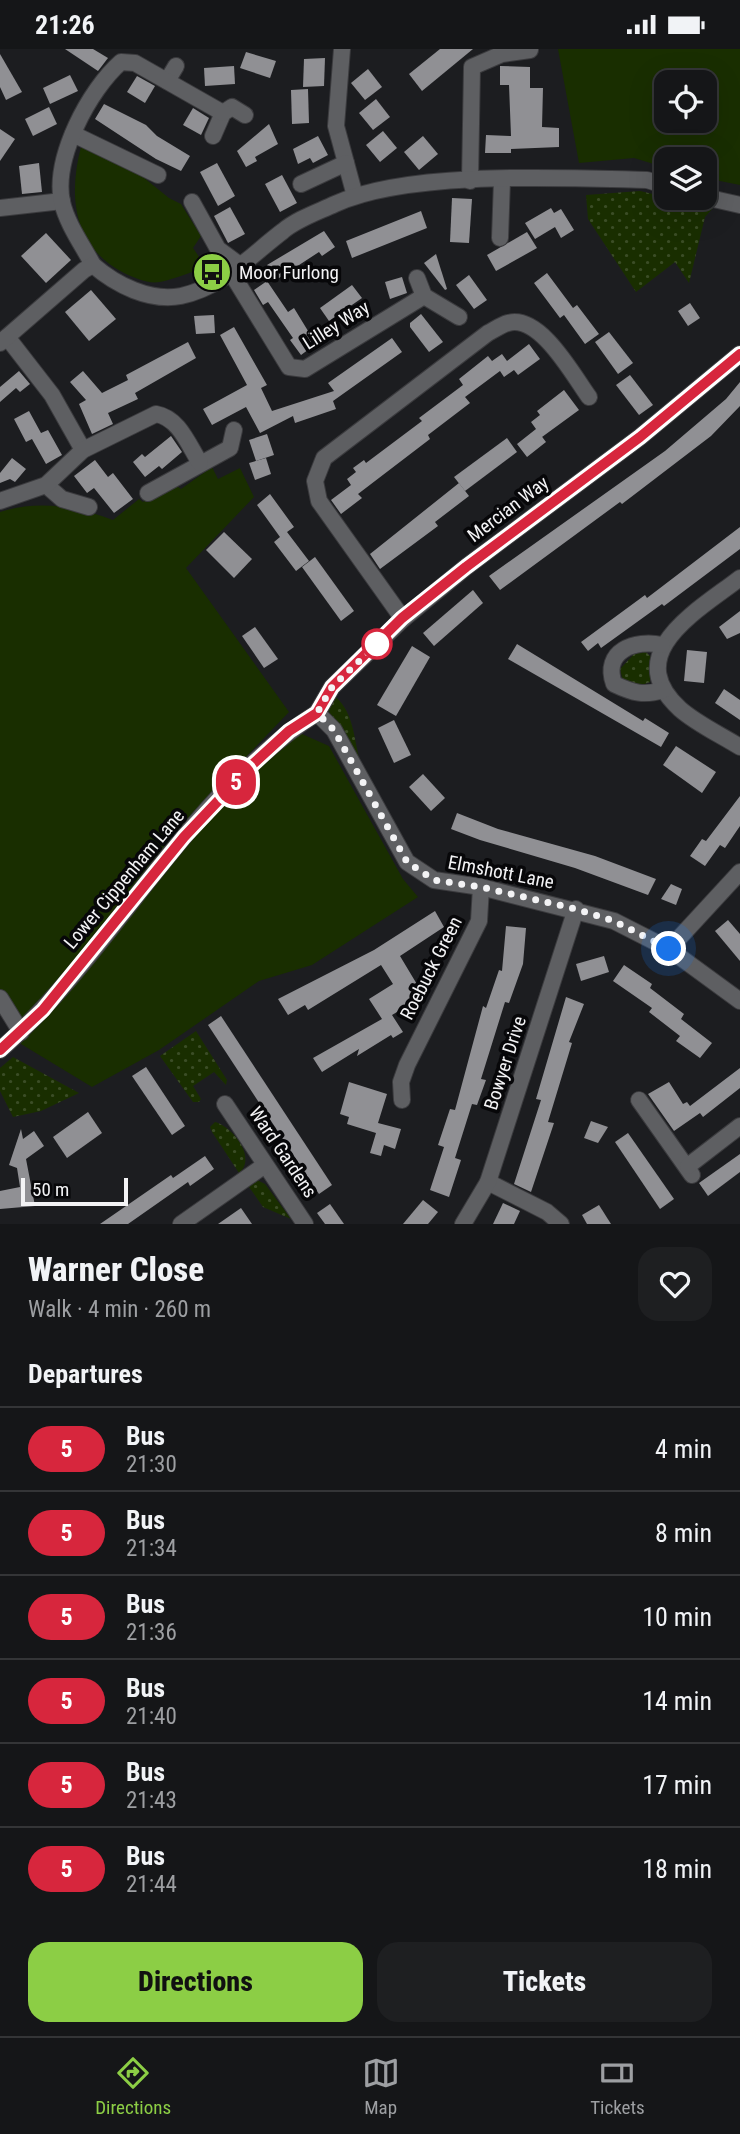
<!DOCTYPE html>
<meta charset="utf-8">
<style>
:root{--surface:#151618;--page:#1e1f21;--text:#f1f3f6;--muted:#9d9fa2;--line:#343537;--accent:#8cce45}
body{margin:0;font-family:"Roboto Condensed",sans-serif;background:var(--page);color:var(--text);height:100vh;display:flex;flex-direction:column;font-size:26px;white-space:nowrap}
*{box-sizing:border-box;margin:0}
p{font-size:23px;color:var(--muted)}
.icon{flex:none;width:38px;height:38px;fill:none;stroke:currentColor;stroke-width:2;stroke-linecap:round;stroke-linejoin:round}
.map{position:relative;height:1175px;overflow:hidden}
.drawer{display:flex;flex-direction:column;background:var(--surface);flex:1}
.drawer>*{flex:none}
.badge{padding:0 14px;border-radius:23px;font-size:24px;line-height:46px}
.buttons{position:absolute;left:654px;top:21px;display:grid;gap:14px}
.buttons a{display:grid;place-items:center;width:63px;height:63px;border-radius:14px;background:var(--surface);box-shadow:0 7px 28px #0002,0 0 0 2px var(--line);font-size:35px}
.scale{position:absolute;left:21px;bottom:18px;width:107px;box-sizing:border-box;padding-left:7px;border:4px solid #f3f3f5;border-top:0;font-size:19px;line-height:24px;white-space:nowrap;color:#f3f3f5;-webkit-text-stroke:5px #070709;paint-order:stroke}
.you{position:absolute;width:35px;height:35px;margin:-18px;border:5px solid #fff;border-radius:50%;background:#1a73e8;box-shadow:0 0 0 10px #1a73e833}
.map>.badge{position:absolute;translate:-50% -50%;box-shadow:0 0 0 4px #fff}
h2{padding:0 28px;font-size:26px;line-height:63px}
.round{display:grid;place-items:center;flex:none;width:74px;height:74px;border-radius:21px;background:var(--page)}
.overview{display:flex;align-items:center;justify-content:space-between;height:119px;padding:0 28px}
h1{font-size:33px;font-weight:800;line-height:52px}
.primary-button{display:flex;gap:14px;margin-top:auto;padding:14px 28px}
.primary-button a{flex:1;height:80px;border-radius:21px;background:var(--accent);color:#111;font-size:28px;font-weight:800;line-height:80px;text-align:center}
.primary-button a+a{background:var(--page);color:var(--text)}
ul{padding:0;list-style:none}
li{display:flex;align-items:center;gap:21px;height:84px;padding:0 28px;border-top:2px solid var(--line)}
li div{flex:1}
li b{display:block;font-size:26px}
li em{font-style:normal}
li .badge{min-width:77px;font-weight:700;text-align:center}
.status{display:flex;justify-content:space-between;align-items:center;height:49px;padding:0 35px;background:var(--surface);direction:ltr}
.status svg{height:19px;fill:currentColor}
.menu{display:flex;justify-content:space-around;align-items:center;height:98px;border-top:2px solid var(--line);background:var(--surface);font-size:19px;color:var(--muted)}
.menu a{display:grid;justify-items:center;gap:4px}
.menu .current{color:var(--accent)}
.map>svg:first-child{display:block}
.grass{fill:url(#grass-dots)}
.park{fill:#192e00;fill-rule:evenodd}
.building{fill:#909094}
.lines{fill:none;stroke-linecap:round;stroke-linejoin:round}
.minor-casing{stroke:#3b3b3e;stroke-width:18}
.minor{stroke:#5e5f62;stroke-width:16}
.line-casing{stroke:#fff;stroke-width:16}
.line{stroke:#d7263d;stroke-width:10}
.walk{stroke:#f3f3f5;stroke-width:7;stroke-dasharray:0 12.6}
.stop-dot{fill:#fff;stroke:#d7263d;stroke-width:3.5}
.labels{text-anchor:middle;dominant-baseline:central;stroke-width:7;stroke-linejoin:round;paint-order:stroke}
.poi-label{font-size:19px;fill:#f3f3f5;stroke:#070709;text-anchor:start}
.street-label{font-size:19px;fill:#f3f3f5;stroke:#070709}
</style>
<div class="status"><b>21:26</b><svg viewBox="0 0 49 12"><path d="M0 12V9h3v3zM5 12V6h3v6zM10 12V3h3v9zM15 12V0h3v12zM26 1h20v11H26zM47 4h2v5h-2z"/></svg></div>
<div class="map">
<svg width="740" height="1175" viewBox="0 0 740 1175">
<defs>
<pattern id="grass-dots" width="8" height="8" patternUnits="userSpaceOnUse" patternTransform="scale(1.75)"><rect width="8" height="8" fill="#192e00"/><path d="M2 2h.1M6 6h.1" fill="none" stroke="#3b4d26" stroke-width="1.8" stroke-linecap="round"/></pattern>
</defs>
<rect width="100%" height="100%" fill="#1c1d20"/>
<g class="grass">
<polygon points="640,142 713,159 705,168 689,234 675,213 636,243 588,170 586,146"/>
<polygon points="643,600 651,608 650,633 639,637 623,632 620,620 635,604"/>
<path d="M332 645C354 661 353 687 360 712L328 661V649Z"/>
<polygon points="196,982 227,1031 226,1036 214,1023 193,1037 201,1050 199,1053 193,1053 160,1007"/>
<polygon points="13,1008 79,1044 41,1062 13,1068 0,1042 0,1019"/>
<path d="M215 1073C233 1078 257 1109 239 1124L212 1083 210 1078Z"/>
<polygon points="257,1131 265,1135 291,1170 263,1158 247,1135"/>
</g>
<g class="park">
<path d="M558 0H740V136L705 129V110H667V119L634 109 579 114ZM705 33V72H667V33Z"/>
<path d="M81 98 128 116 169 149 181 155 201 187 193 199 206 218C191 223 175 230 160 233 147 235 135 229 124 224 73 198 68 147 81 98Z"/>
<path d="M212 418 218 430 240 419 254 448 186 519 289 663 242 712 254 722 294 687 302 685 329 697 403 830 418 848 312 916 259 932 159 1001 92 1038 21 995 0 944V463C37 451 77 457 113 471L139 450 143 453 161 436 171 433 181 440Z"/>
</g>
<g class="building">
<polygon points="65,0 93,0 108,9 98,22"/>
<polygon points="440,0 473,0 422,42 409,25"/>
<polygon points="246,3 276,12 270,29 240,19"/>
<polygon points="0,5 22,43 6,51 0,38"/>
<polygon points="325,9 324,37 303,38 304,10"/>
<polygon points="234,17 235,35 205,37 204,19"/>
<polygon points="500,17 530,18 530,39 543,39 542,78 559,79 559,98 511,100 511,104 485,104 486,86 511,87 509,36 500,36"/>
<polygon points="368,20 382,38 365,51 351,34"/>
<polygon points="70,26 78,42 50,55 43,39"/>
<polygon points="137,27 155,37 145,54 127,43"/>
<polygon points="308,40 309,74 292,75 291,41"/>
<polygon points="376,50 390,68 373,81 359,64"/>
<polygon points="104,55 146,76 157,87 190,107 181,122 156,110 95,70"/>
<polygon points="49,58 57,75 33,87 25,70"/>
<polygon points="193,59 209,69 201,86 183,76"/>
<polygon points="269,75 278,95 255,108 257,112 246,118 237,102"/>
<polygon points="0,80 15,90 0,112"/>
<polygon points="383,82 397,99 380,113 366,96"/>
<polygon points="318,87 328,106 313,114 310,109 298,115 293,100"/>
<polygon points="423,87 438,105 419,121 404,103"/>
<polygon points="39,114 42,143 22,145 19,117"/>
<polygon points="217,114 235,147 218,157 200,123"/>
<polygon points="282,126 297,154 280,163 265,135"/>
<polygon points="452,149 472,150 469,194 450,193"/>
<polygon points="230,158 245,185 228,194 214,167"/>
<polygon points="551,159 554,164 561,160 574,181 561,189 555,178 535,190 525,174"/>
<polygon points="421,162 427,179 352,209 346,192"/>
<polygon points="324,182 335,198 322,207 319,203 276,231 267,216"/>
<polygon points="527,183 537,199 496,222 487,206"/>
<polygon points="46,184 71,211 46,234 21,207"/>
<polygon points="436,205 447,240 445,241 424,214"/>
<polygon points="547,224 573,259 577,256 599,285 585,295 564,266 560,269 534,234"/>
<polygon points="469,226 487,251 474,260 456,236"/>
<polygon points="402,228 407,244 390,250 385,233"/>
<polygon points="267,232 288,263 294,259 316,295 301,306 290,291 293,289 268,253 263,256 254,241"/>
<polygon points="352,236 362,249 329,272 320,259"/>
<polygon points="91,241 116,270 89,292 65,263"/>
<polygon points="690,254 700,269 688,277 678,262"/>
<polygon points="421,265 443,293 429,303 410,278 410,274"/>
<polygon points="214,266 215,284 196,285 194,267"/>
<polygon points="234,278 267,336 261,339 272,362 334,342 328,334 392,289 402,303 333,352 336,360 295,374 293,367 260,384 246,358 212,376 203,360 247,336 220,286"/>
<polygon points="609,283 633,314 618,325 595,293"/>
<polygon points="188,293 196,309 135,344 138,350 108,364 113,375 92,385 79,355 86,351 70,333 83,322 102,344 128,331 126,326"/>
<polygon points="529,295 540,310 518,326 514,321 504,328 500,322 465,348 470,354 428,386 430,390 358,445 362,449 341,465 331,451 351,436 347,430 356,423 353,419 364,411 366,414 422,372 419,369 463,336 459,330 488,307 492,312 502,305 507,312"/>
<polygon points="19,322 30,335 20,343 16,339 0,353 0,338"/>
<polygon points="630,326 653,356 639,366 616,336"/>
<polygon points="740,333 740,357 711,387 622,455 620,453 500,541 489,527 665,402 726,350"/>
<polygon points="564,341 579,361 542,388 537,381 546,393 527,408 517,395 536,380 531,373 540,366 537,362"/>
<polygon points="29,362 41,384 48,381 62,406 46,415 32,390 26,393 14,370"/>
<polygon points="267,385 274,406 256,412 249,391"/>
<polygon points="171,387 182,403 162,420 159,417 145,428 133,413 142,405 145,408"/>
<polygon points="507,389 517,403 465,442 454,428"/>
<polygon points="12,409 26,420 15,433 10,430 0,434 0,424"/>
<polygon points="266,409 271,425 255,431 249,414"/>
<polygon points="95,411 108,428 113,424 133,450 114,464 94,439 87,444 74,427"/>
<polygon points="459,434 469,447 435,473 438,477 380,520 370,505"/>
<polygon points="270,445 294,478 287,483 309,512 296,522 274,493 280,488 257,456"/>
<polygon points="740,478 740,500 664,557 662,555 601,599 598,594 588,602 581,593 645,546 647,549"/>
<polygon points="224,483 252,510 234,529 206,501"/>
<polygon points="315,508 354,562 341,572 302,518"/>
<polygon points="473,541 483,554 434,597 423,584"/>
<polygon points="740,562 740,584 727,590 719,578"/>
<polygon points="255,578 278,610 264,619 242,587"/>
<polygon points="517,595 643,672 645,669 669,684 661,698 508,610"/>
<polygon points="412,597 430,608 396,667 377,656"/>
<polygon points="687,601 707,603 704,634 684,632"/>
<polygon points="724,640 740,651 740,671 715,654"/>
<polygon points="394,671 411,706 394,714 378,679"/>
<polygon points="676,697 716,723 702,744 663,716"/>
<polygon points="423,725 445,749 431,762 409,738"/>
<polygon points="740,747 740,777 725,799 720,796 705,817 690,807 702,790 706,792"/>
<polygon points="457,764 498,780 595,807 656,830 648,846 575,819 480,791 451,780"/>
<polygon points="671,835 682,840 676,856 661,850"/>
<polygon points="435,862 444,878 400,907 424,947 392,966 403,983 393,989 391,986 357,1007 359,1000 322,1023 313,1009 382,970 369,950 393,935 381,916 308,961 305,956 288,966 278,950 374,901"/>
<polygon points="728,871 740,885 740,912 715,882"/>
<polygon points="506,877 526,879 523,915 509,954 505,953 481,1030 486,1031 477,1056 472,1055 455,1109 461,1111 449,1148 430,1141 444,1098 438,1096 450,1060 455,1061 483,957 486,959 499,921 502,922"/>
<polygon points="604,907 609,923 581,932 576,915"/>
<polygon points="624,916 652,935 650,939 684,965 681,970 712,994 700,1009 676,992 680,987 649,963 652,959 613,932"/>
<polygon points="566,948 584,955 569,993 572,994 548,1073 554,1074 531,1143 514,1135 541,1051 536,1050"/>
<polygon points="221,967 332,1136 319,1145 208,976"/>
<polygon points="146,1018 185,1077 172,1086 132,1027"/>
<polygon points="740,1019 740,1039 703,1068 700,1064 674,1082 648,1045 669,1033 683,1055 687,1053 690,1057"/>
<polygon points="349,1033 387,1045 378,1074 401,1080 395,1100 384,1096 381,1107 370,1104 376,1084 347,1075 349,1068 340,1065"/>
<polygon points="88,1063 102,1084 67,1109 53,1088"/>
<polygon points="591,1072 608,1078 598,1094 584,1089"/>
<polygon points="21,1080 23,1090 34,1082 44,1097 26,1110 35,1157 0,1160 0,1142 20,1138 17,1119 9,1116"/>
<polygon points="628,1084 674,1150 660,1160 615,1093"/>
<polygon points="740,1105 740,1123 708,1147 699,1134"/>
<polygon points="205,1107 214,1120 190,1137 188,1133 128,1175 100,1175 171,1126 173,1129"/>
<polygon points="423,1151 438,1163 428,1175 403,1175"/>
<polygon points="503,1154 520,1162 514,1175 493,1175"/>
<polygon points="330,1155 344,1175 325,1175 317,1164"/>
<polygon points="599,1156 611,1175 587,1175 582,1166"/>
<polygon points="241,1159 252,1175 218,1175"/>
</g>
<g class="lines">
<defs>
<g id="minor">
<polyline points="342,0 336,77 355,147"/>
<polyline points="167,32 176,17"/>
<polyline points="73,85 158,126"/>
<polyline points="213,87 223,64 232,58 245,66"/>
<polyline points="470,132 472,18 502,5 530,1"/>
<polyline points="301,135 346,114"/>
<polyline points="705,148 740,156"/>
<polyline points="192,153 218,200 241,217"/>
<polyline points="0,159 62,152"/>
<polyline points="500,189 502,131"/>
<path d="M93 216C83 197 67 175 62 153 53 109 89 41 121 13L135 14 223 64"/>
<polyline points="232,225 289,318 305,320 424,247"/>
<polyline points="417,229 424,247 459,268"/>
<polyline points="7,288 52,346 83,401"/>
<path d="M0 294 84 221 93 216C116 236 150 253 181 247 223 238 250 207 283 182 297 170 318 163 335 155 408 121 565 129 647 131L667 137"/>
<polyline points="46,436 62,450 89,458"/>
<polyline points="148,444 230,399 234,381"/>
<path d="M0 452 46 436 83 401 156 365C179 369 188 395 200 414"/>
<path d="M740 529C699 561 619 604 680 660 697 675 721 686 740 698"/>
<path d="M403 570 319 452 315 432 324 409 488 284C494 281 501 276 508 274 540 265 573 326 589 348"/>
<path d="M662 596C635 590 602 602 614 635 633 644 644 647 663 641"/>
<polyline points="317,664 332,638 403,570 466,518 640,388 740,305"/>
<polyline points="317,664 334,681 407,813 434,831 481,838 614,872 669,900 740,952"/>
<polyline points="669,900 740,823"/>
<polyline points="0,949 21,983"/>
<path d="M0 1001C116 900 185 748 317 664"/>
<polyline points="402,1051 401,1033 407,1016 479,872 481,838"/>
<polyline points="639,1051 692,1126"/>
<polyline points="225,1055 305,1175"/>
<polyline points="688,1117 740,1077"/>
<polyline points="488,1133 547,1163 561,1175"/>
<polyline points="181,1175 265,1116"/>
<polyline points="463,1175 488,1133 576,860"/>
</g>
</defs>
<use href="#minor" class="minor-casing"/>
<use href="#minor" class="minor"/>
</g>
<g class="lines">
<defs>
<polyline id="line" points="0,1001 43,961 184,788 253,715 289,682 317,664 332,638 402,569 466,518 640,388 740,305"/>
</defs>
<use href="#line" class="line-casing"/>
<use href="#line" class="line"/>
<polyline class="walk" points="377,595 332,638 317,664 334,681 407,813 434,831 481,838 576,860 614,872 669,900"/>
</g>
<defs>
<symbol id="bus-disc" viewBox="-11 -11 22 22"><circle r="9.5" fill="#8cce45" stroke="#070709"/><path d="M-5-6H5V4H4V6H2V4H-2V6H-4V4H-5ZM-3.5-4V0h7V-4ZM-3.5 1.2v1.5H-2V1.2ZM2 1.2v1.5H3.5V1.2Z" fill="#111"/></symbol>
</defs>
<g fill-rule="evenodd">
<use href="#bus-disc" x="190" y="201" width="44" height="44"/>
</g>
<circle class="stop-dot" cx="377" cy="595" r="14"/>
<g class="labels">
<g class="poi-label">
<text x="239" y="223">Moor Furlong</text>
</g>
<g class="street-label">
<text transform="translate(336 276) rotate(-32)">Lilley Way</text>
<text transform="translate(508 460) rotate(-37)">Mercian Way</text>
<text transform="translate(501 823) rotate(11)">Elmshott Lane</text>
<text transform="translate(124 830) rotate(-50)">Lower Cippenham Lane</text>
<text transform="translate(431 919) rotate(-63)">Roebuck Green</text>
<text transform="translate(505 1014) rotate(-72)">Bowyer Drive</text>
<text transform="translate(283 1103) rotate(56)">Ward Gardens</text>
</g>
</g>
</svg>
<div class="buttons">
<a><svg class="icon" aria-label="locate" viewBox="0 0 24 24"><circle cx="12" cy="12" r="6"/><path d="M12 2v4M12 18v4M2 12h4M18 12h4"/></svg></a>
<a><svg class="icon" aria-label="layers" viewBox="0 0 24 24"><path d="M12 4l9 5-9 5-9-5zM3 14l9 5 9-5"/></svg></a>
</div>
<div class="scale">50 m</div>
<div class="you" style="left:669px;top:900px"></div>
<b class="badge" style="left:236px;top:733px;background:#d7263d;color:#fff">5</b>
</div>
<section class="drawer">
<div class="overview"><div><h1>Warner Close</h1><p>Walk · 4 min · 260 m</p></div><a class="round"><svg class="icon" aria-label="heart" viewBox="0 0 24 24"><path d="M12 20l-8-8c-3-5 5-10 8-4 3-6 11-1 8 4z"/></svg></a></div>
<h2>Departures</h2>
<ul>
<li><span class="badge" style="background:#d7263d;color:#fff">5</span><div><b>Bus</b><p>21:30</p></div><em>4 min</em></li>
<li><span class="badge" style="background:#d7263d;color:#fff">5</span><div><b>Bus</b><p>21:34</p></div><em>8 min</em></li>
<li><span class="badge" style="background:#d7263d;color:#fff">5</span><div><b>Bus</b><p>21:36</p></div><em>10 min</em></li>
<li><span class="badge" style="background:#d7263d;color:#fff">5</span><div><b>Bus</b><p>21:40</p></div><em>14 min</em></li>
<li><span class="badge" style="background:#d7263d;color:#fff">5</span><div><b>Bus</b><p>21:43</p></div><em>17 min</em></li>
<li><span class="badge" style="background:#d7263d;color:#fff">5</span><div><b>Bus</b><p>21:44</p></div><em>18 min</em></li>
</ul>
<div class="primary-button"><a>Directions</a><a>Tickets</a></div>
</section>
<nav class="menu">
<a class="current"><svg class="icon" aria-label="directions" viewBox="0 0 24 24"><path d="M12 3l9 9-9 9-9-9zM9 14v-3h6M13 9l2 2-2 2"/></svg>Directions</a>
<a><svg class="icon" aria-label="map" viewBox="0 0 24 24"><path d="M3 6l6-2 6 2 6-2v14l-6 2-6-2-6 2zM9 4v14M15 6v14"/></svg>Map</a>
<a><svg class="icon" aria-label="tickets" viewBox="0 0 24 24"><path d="M3 7h18v10H3zM15 7v10"/></svg>Tickets</a>
</nav>
